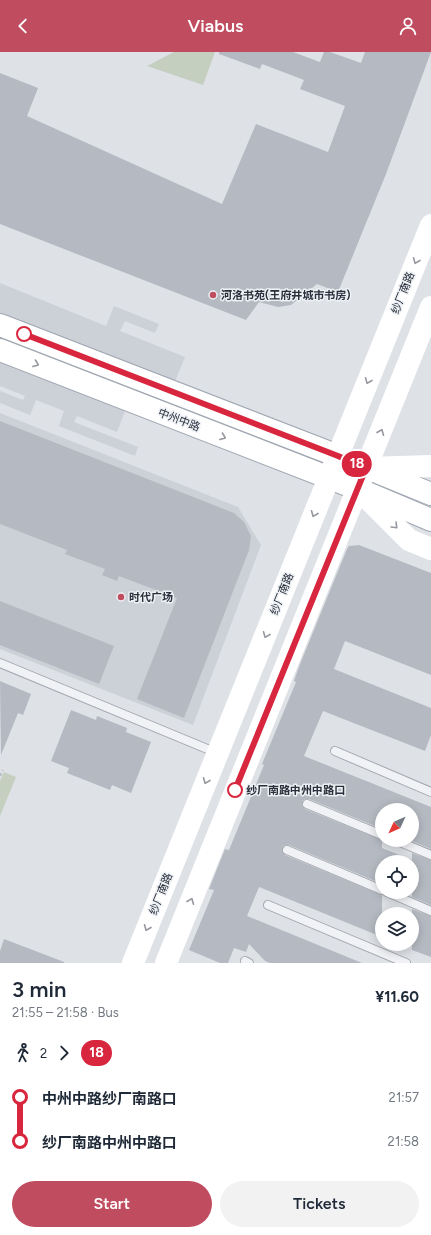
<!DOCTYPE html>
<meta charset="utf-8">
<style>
:root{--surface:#fff;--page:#f2f2f3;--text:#1f2937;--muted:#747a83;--accent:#c04d5f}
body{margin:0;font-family:Figtree,"Noto Sans SC",sans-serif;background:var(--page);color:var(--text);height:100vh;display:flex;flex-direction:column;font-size:15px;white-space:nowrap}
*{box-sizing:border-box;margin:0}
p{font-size:13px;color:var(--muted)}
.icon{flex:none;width:22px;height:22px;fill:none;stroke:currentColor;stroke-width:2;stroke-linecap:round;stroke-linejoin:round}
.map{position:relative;height:911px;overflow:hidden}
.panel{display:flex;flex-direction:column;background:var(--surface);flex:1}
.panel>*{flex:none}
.badge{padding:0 8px;border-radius:13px;font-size:14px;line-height:26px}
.needle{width:26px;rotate:226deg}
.buttons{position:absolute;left:375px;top:751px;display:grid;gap:8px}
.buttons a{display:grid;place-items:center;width:44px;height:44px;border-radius:50%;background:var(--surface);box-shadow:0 2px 10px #0003;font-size:20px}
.map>.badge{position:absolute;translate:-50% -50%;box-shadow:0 0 0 2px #fff}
.legs{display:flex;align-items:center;gap:6px;height:44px;padding:0 12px;font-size:13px}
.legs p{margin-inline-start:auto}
.summary{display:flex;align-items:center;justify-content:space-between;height:68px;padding:0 12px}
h1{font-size:22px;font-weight:600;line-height:30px}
.cta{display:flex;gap:8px;margin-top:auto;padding:8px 12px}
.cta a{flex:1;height:46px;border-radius:24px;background:var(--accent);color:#fff;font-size:16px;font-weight:600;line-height:46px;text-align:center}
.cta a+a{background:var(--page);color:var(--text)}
ul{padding:0 12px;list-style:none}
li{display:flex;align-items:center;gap:14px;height:44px;font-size:15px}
li i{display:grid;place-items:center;width:6px;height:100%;margin:0 5px;background:currentColor}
li i::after{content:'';width:10px;height:10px;margin:-5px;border:3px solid;border-radius:50%;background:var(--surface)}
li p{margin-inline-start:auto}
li:first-child i{background:linear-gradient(#0000 50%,currentColor 0)}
li:last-child i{background:linear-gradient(currentColor 50%,#0000 0)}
header{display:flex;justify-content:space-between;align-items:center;height:52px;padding:0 12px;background:var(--accent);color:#fff;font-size:18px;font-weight:600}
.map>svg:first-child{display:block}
.built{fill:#ccd0d7}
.green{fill:#c4cfc0}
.building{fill:#b5bac2}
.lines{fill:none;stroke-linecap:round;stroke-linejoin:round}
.service-casing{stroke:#a4a8af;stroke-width:10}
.primary-casing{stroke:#9ea6b0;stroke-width:24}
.path{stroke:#bcbfc5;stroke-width:2.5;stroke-dasharray:3 3;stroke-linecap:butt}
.service{stroke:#f0f2f5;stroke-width:8}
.secondary{stroke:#fff;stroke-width:22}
.primary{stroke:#fff;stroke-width:22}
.oneway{stroke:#94979d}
.line-1-casing{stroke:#fff;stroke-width:9}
.line-1{stroke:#d7263d;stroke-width:6}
.poi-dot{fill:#c04d5f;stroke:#edf0f4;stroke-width:1.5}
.stop-1-dot{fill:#fff;stroke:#d7263d;stroke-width:2}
.labels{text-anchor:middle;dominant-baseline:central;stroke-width:3;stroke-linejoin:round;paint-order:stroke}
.street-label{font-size:11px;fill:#292f3b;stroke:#edf0f4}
.poi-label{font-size:11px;font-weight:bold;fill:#292f3b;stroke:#edf0f4;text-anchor:start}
.stop-label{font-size:11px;font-weight:bold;fill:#292f3b;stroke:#edf0f4;text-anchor:start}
</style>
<header><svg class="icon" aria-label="back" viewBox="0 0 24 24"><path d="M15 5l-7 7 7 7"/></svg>Viabus<svg class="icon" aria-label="person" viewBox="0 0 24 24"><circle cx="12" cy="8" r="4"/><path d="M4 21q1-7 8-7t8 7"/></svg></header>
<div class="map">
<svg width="431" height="911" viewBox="0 0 431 911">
<rect width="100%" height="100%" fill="#dee1e6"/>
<g class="built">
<polygon points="0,231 106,274 114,254 159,272 155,281 125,269 120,279 185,305 159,369 126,356 117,380 77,364 74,370 138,395 135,404 59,374 64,359 36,348 30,363 0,351 0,339 23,348 25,344 0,334"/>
<polygon points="0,361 238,455 261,493 193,673 0,597"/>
</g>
<g class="green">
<polygon points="174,0 215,0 203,33 147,14"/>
<polygon points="4,720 16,725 0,764 0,729"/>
</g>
<g class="building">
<polygon points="219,0 293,0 320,10 324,0 330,0 361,11 365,0 431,0 386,122 338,240 317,232 291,253 278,255 259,250 246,268 0,172 0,21 38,36 27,64 222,152 256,72 328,100 345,54 300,37 304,28 262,12 260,17 219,2"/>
<polygon points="0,369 234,461 244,470 251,484 249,498 184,666 137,647 177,546 119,524 117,529 102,523 105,517 65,502 67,498 0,472"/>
<polygon points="359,493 431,521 431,623 345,589 334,617 431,656 431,683 425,699 323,659 304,704 431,755 431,797 412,789 412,758 382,758 382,777 309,747 303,748 302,753 305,757 382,788 382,796 412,808 412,801 431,808 431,853 412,845 412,810 382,810 382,832 289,793 286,793 283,794 282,798 285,803 382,843 382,885 259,835 247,864 362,911 270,911 265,909 249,892 246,900 234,896 228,911 220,911 189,898 214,838 209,837 225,797 229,798 264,713 262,712 296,630 294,629 300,612 347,497 349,494"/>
<polygon points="0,549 114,594 99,632 0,593"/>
<polygon points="0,629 31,642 23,663 18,661 1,703"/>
<polygon points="71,658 96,668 97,664 127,676 126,680 151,690 131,741 112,733 110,738 67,721 69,716 51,709"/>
<polygon points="412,857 431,864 431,905 412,898"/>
<polygon points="4,887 64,910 64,911 0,911 0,899"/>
</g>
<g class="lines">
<defs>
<g id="service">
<polyline points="0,611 217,701"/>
<polyline points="335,699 431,740"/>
<polyline points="307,752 382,783"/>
<polyline points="395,788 431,803"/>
<polyline points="287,798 382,838"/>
<polyline points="387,840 431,859"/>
<polyline points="268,853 406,911"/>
<polyline points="245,909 249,911"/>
</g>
<g id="primary">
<polyline points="0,273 338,404 431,442"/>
<polyline points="0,298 358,437 431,468"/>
</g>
</defs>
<use href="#service" class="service-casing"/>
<use href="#primary" class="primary-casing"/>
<polyline class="path" points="0,724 3,718"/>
<use href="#service" class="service"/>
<g class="secondary">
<polyline points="366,416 431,414"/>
<polyline points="358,437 409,488 431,497"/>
<polyline points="133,911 431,173"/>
<polyline points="166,911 431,255"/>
</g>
<use href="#primary" class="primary"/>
</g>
<defs><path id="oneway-chevron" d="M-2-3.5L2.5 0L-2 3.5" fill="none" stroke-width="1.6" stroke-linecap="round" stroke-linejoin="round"/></defs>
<g class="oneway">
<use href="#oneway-chevron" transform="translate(416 209) rotate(112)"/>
<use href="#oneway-chevron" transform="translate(36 312) rotate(21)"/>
<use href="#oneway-chevron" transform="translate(368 329) rotate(112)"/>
<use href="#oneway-chevron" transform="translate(381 380) rotate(-68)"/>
<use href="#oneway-chevron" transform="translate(223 385) rotate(21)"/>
<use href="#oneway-chevron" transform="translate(314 462) rotate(112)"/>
<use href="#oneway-chevron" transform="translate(395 474) rotate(45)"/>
<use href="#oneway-chevron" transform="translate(266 583) rotate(112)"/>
<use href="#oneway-chevron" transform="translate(206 729) rotate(112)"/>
<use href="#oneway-chevron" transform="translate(191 849) rotate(-68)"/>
<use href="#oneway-chevron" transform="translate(147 876) rotate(112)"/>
</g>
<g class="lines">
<defs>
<polyline id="line-1" points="24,282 338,404 366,416 235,738"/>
</defs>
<use href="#line-1" class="line-1-casing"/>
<use href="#line-1" class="line-1"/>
</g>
<g class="poi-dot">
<circle cx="213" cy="243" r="4"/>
<circle cx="121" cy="545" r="4"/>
</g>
<g class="stop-1-dot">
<circle cx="24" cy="282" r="7"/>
<circle cx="235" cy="738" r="7"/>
</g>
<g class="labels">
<g class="street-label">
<text transform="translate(403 241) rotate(-68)">纱厂南路</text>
<text transform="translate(179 368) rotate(21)">中州中路</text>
<text transform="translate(282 542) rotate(-68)">纱厂南路</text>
<text transform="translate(161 842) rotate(-68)">纱厂南路</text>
</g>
<g class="poi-label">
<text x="221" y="243">河洛书苑(王府井城市书房)</text>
<text x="129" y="545">时代广场</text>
</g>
<g class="stop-label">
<text x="246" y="738">纱厂南路中州中路口</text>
</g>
</g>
</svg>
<div class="buttons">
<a><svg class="needle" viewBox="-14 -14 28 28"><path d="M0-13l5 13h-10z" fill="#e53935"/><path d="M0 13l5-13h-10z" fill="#747a83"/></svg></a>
<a><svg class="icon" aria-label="locate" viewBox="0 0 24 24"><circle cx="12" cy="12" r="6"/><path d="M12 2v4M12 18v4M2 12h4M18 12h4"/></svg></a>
<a><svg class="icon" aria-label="layers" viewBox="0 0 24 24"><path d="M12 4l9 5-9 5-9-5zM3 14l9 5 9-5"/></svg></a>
</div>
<b class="badge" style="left:357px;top:412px;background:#d7263d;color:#fff">18</b>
</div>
<section class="panel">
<div class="summary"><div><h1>3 min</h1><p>21:55 – 21:58 · Bus</p></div><b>¥11.60</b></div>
<div class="legs"><svg class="icon" aria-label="walk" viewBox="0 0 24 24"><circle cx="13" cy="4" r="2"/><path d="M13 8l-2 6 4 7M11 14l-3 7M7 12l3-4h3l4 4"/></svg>2<svg class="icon" aria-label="forward" viewBox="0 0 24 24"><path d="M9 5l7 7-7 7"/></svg><b class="badge" style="background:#d7263d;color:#fff">18</b></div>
<ul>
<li><i style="color:#d7263d"></i><b>中州中路纱厂南路口</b><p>21:57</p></li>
<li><i style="color:#d7263d"></i><b>纱厂南路中州中路口</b><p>21:58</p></li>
</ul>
<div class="cta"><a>Start</a><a>Tickets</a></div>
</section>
